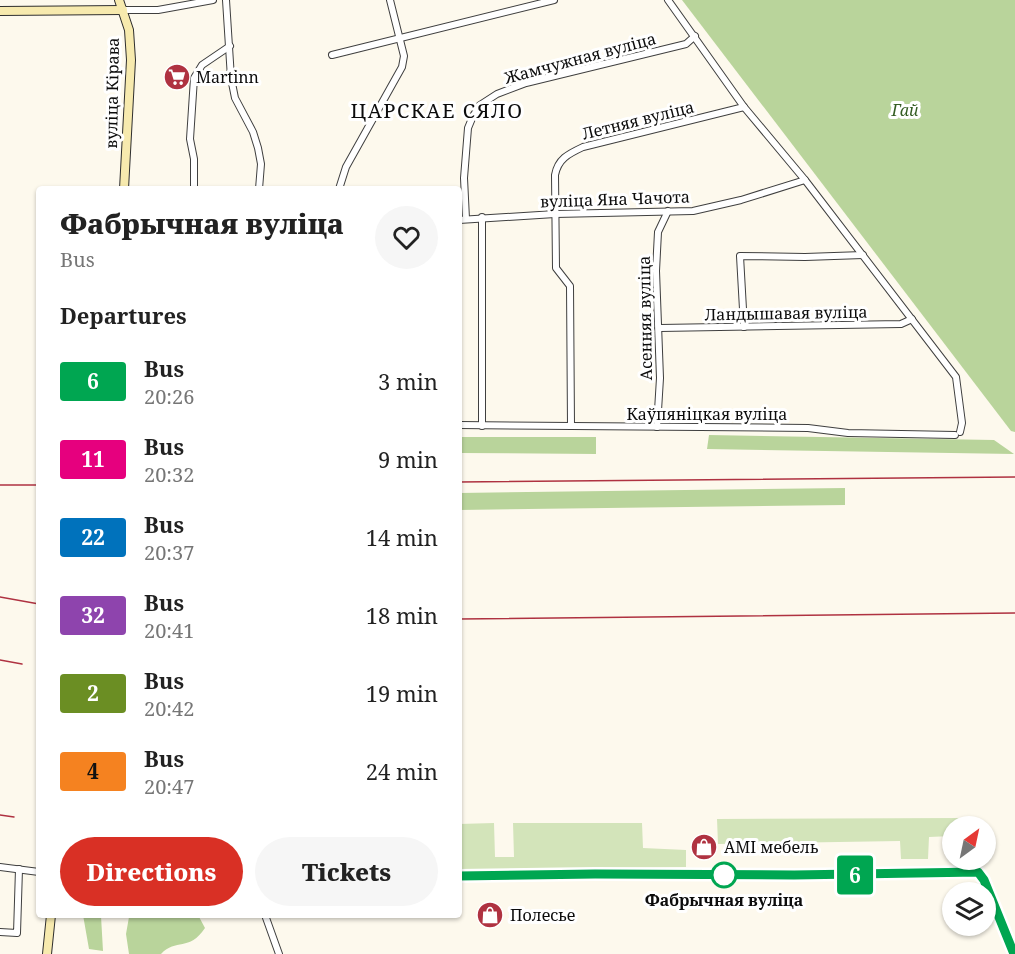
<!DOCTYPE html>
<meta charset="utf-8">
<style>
:root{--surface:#fff;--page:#f6f6f6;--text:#222;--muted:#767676;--accent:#d93025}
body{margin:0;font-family:"Noto Serif",serif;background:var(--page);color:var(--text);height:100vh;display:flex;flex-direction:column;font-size:22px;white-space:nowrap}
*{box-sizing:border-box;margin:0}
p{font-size:20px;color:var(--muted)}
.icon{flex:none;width:33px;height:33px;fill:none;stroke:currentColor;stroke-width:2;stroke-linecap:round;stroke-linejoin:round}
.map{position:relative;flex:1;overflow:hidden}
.panel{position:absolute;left:36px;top:186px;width:426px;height:732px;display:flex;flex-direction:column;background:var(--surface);border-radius:6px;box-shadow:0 2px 4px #0004}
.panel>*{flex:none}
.badge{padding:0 12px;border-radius:4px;font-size:21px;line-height:39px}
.needle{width:39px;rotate:33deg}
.tools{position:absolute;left:942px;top:816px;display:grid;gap:12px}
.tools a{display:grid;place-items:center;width:54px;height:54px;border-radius:50%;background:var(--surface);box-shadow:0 2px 4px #0004;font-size:30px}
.map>.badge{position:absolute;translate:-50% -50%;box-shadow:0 0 0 3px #fff}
h2{padding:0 24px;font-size:22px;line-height:54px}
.round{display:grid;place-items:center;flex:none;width:63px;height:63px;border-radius:32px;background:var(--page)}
.summary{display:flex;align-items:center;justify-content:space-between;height:102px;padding:0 24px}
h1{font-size:28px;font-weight:800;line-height:45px}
.button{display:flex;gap:12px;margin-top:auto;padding:12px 24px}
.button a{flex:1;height:69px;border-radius:36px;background:var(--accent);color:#fff;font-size:24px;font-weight:800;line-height:69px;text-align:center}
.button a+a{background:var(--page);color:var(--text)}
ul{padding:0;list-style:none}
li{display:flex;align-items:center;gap:18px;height:78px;padding:0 24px}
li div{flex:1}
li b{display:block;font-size:22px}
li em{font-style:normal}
li .badge{min-width:66px;font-weight:700;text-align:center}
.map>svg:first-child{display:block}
.green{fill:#d3e4ba}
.forest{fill:#b9d49b}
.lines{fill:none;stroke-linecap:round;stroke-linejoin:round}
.street-casing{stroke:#3f3f3f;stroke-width:8}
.secondary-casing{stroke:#2e2e2e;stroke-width:10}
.street{stroke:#fff;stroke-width:6}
.secondary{stroke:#f7eaae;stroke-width:8}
.rail{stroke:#af3241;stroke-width:1.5}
.line-casing{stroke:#fff;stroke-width:14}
.line{stroke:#00a651;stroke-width:9}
.stop-dot{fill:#fff;stroke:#00a651;stroke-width:3}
.labels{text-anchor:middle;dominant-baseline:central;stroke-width:6;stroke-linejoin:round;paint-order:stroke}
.street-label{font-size:16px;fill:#0c0c0c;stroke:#fff}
.poi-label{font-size:16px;fill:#0c0c0c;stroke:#fff;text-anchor:start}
.park-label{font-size:16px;font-style:italic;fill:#345d23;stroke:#fff}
.stop-label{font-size:16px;font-weight:bold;fill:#0c0c0c;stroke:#fff}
.quarter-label{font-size:20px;letter-spacing:1.5px;fill:#0c0c0c;stroke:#fff}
</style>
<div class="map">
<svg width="1015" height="954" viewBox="0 0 1015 954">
<rect width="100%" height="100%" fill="#fdf9ed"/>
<g class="green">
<polygon points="961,818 961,826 952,826 952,836 929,837 928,859 901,859 900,841 718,844 717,819"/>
<polygon points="494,823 495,857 514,857 513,823 642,823 643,848 686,850 686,867 459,870 459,824"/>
</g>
<g class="forest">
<polygon points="682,0 1015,0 1015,432 1011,431"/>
<polygon points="709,435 994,440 1014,454 707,449"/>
<polygon points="459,437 596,437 596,454 459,453"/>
<polygon points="845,488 845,505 459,510 459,493"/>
<path d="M83 915H198L205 928C189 952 176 938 161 954H129L126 934 129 917 101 916 103 951 89 949Z"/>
</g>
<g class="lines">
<defs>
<g id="street">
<polyline points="226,0 231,78 235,98 253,132 258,148 261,164 259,189"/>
<polyline points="668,0 744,107 805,180 956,377 962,423 960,432"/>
<polyline points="123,10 158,10 213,0"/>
<polyline points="332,55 554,0"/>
<polyline points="194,189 194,159 190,139 194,78 202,65 230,46"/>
<polyline points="339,189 346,167 402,67 404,56 390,0"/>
<polyline points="482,217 482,426"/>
<polyline points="466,219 464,178 468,128 473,116 480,105 497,94 526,83 686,44 695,36"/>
<polyline points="459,220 555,214 693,211 741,200 805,180"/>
<polyline points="744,327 740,256 805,257 863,255"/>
<polyline points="660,328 901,324 912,319"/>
<polyline points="459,425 808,428 848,433 955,435"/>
<path d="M571 426 570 286 556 268 555 175C558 159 568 154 583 147L744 107"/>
<polyline points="657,427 660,378 656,271 658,232 668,211"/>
<polyline points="0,867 39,872"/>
<polyline points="265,915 279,954"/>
<polyline points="0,932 17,933 19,869"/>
</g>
<g id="secondary">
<polyline points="119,0 129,30 131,60 124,189"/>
<polyline points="0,11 123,10"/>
<polyline points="459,876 595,874 794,875 978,872 984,880 1014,954"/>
<polyline points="47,954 51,915"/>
</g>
</defs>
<use href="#street" class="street-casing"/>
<use href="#secondary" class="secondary-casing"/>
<use href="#street" class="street"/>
<use href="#secondary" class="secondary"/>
<g class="rail">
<polyline points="459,482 1015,477"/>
<polyline points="0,485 39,485"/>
<polyline points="0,597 39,604"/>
<polyline points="459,619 1015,613"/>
<polyline points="0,660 22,664"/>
<polyline points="0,815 14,817"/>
</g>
</g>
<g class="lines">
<defs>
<polyline id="line" points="459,876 595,874 794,875 978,872 984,880 1014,954"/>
</defs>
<use href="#line" class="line-casing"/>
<use href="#line" class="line"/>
</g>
<defs>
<symbol id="supermarket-disc" viewBox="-11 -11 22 22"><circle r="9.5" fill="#af3241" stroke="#fff"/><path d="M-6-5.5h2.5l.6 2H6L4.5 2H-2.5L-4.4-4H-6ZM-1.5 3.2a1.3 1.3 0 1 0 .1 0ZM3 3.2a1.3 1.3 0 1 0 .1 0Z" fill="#fff"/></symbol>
<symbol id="shop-disc" viewBox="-11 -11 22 22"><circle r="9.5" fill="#af3241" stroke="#fff"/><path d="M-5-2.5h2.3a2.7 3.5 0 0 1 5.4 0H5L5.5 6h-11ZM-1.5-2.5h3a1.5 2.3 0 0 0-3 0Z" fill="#fff"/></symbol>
</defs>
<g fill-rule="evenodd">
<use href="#supermarket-disc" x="162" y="62" width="30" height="30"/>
<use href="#shop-disc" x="689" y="832" width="30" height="30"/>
<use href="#shop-disc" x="475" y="900" width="30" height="30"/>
</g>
<circle class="stop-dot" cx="724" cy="875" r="12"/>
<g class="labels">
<g class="street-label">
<text transform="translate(580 58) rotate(-15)">Жамчужная вуліца</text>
<text transform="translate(112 93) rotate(-89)">вуліца Кірава</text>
<text transform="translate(638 120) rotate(-14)">Летняя вуліца</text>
<text transform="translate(615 199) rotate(-2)">вуліца Яна Чачота</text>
<text transform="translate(786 313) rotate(-1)">Ландышавая вуліца</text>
<text transform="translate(645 318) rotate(-91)">Асенняя вуліца</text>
<text x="707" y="414">Каўпяніцкая вуліца</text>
</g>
<g class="poi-label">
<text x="196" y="77">Martinn</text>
<text x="724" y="847">AMI мебель</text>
<text x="510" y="915">Полесье</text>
</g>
<g class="park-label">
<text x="905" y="110">Гай</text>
</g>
<g class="stop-label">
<text x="724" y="900">Фабрычная вуліца</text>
</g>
<g class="quarter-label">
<text x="437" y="110">ЦАРСКАЕ СЯЛО</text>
</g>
</g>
</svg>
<div class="tools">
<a><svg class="needle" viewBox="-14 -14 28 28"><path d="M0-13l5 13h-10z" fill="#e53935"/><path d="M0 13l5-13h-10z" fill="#767676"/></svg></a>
<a><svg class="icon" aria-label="layers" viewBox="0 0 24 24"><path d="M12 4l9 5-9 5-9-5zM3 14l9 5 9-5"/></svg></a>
</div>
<b class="badge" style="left:855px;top:875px;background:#00a651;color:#fff">6</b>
<section class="panel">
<div class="summary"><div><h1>Фабрычная вуліца</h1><p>Bus</p></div><a class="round"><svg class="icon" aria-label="heart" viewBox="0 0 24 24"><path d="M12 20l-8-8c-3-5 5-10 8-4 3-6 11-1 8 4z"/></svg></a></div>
<h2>Departures</h2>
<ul>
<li><span class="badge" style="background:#00a651;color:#fff">6</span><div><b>Bus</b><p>20:26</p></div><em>3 min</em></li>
<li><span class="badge" style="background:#e6007e;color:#fff">11</span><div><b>Bus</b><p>20:32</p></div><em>9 min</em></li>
<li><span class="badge" style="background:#0072bc;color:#fff">22</span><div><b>Bus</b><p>20:37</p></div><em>14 min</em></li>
<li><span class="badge" style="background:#8e44ad;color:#fff">32</span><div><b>Bus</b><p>20:41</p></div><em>18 min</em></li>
<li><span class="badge" style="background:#6b8e23;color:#fff">2</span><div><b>Bus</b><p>20:42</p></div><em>19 min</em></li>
<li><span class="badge" style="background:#f58220;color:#111">4</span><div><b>Bus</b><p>20:47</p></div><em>24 min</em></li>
</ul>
<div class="button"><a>Directions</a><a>Tickets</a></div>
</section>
</div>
